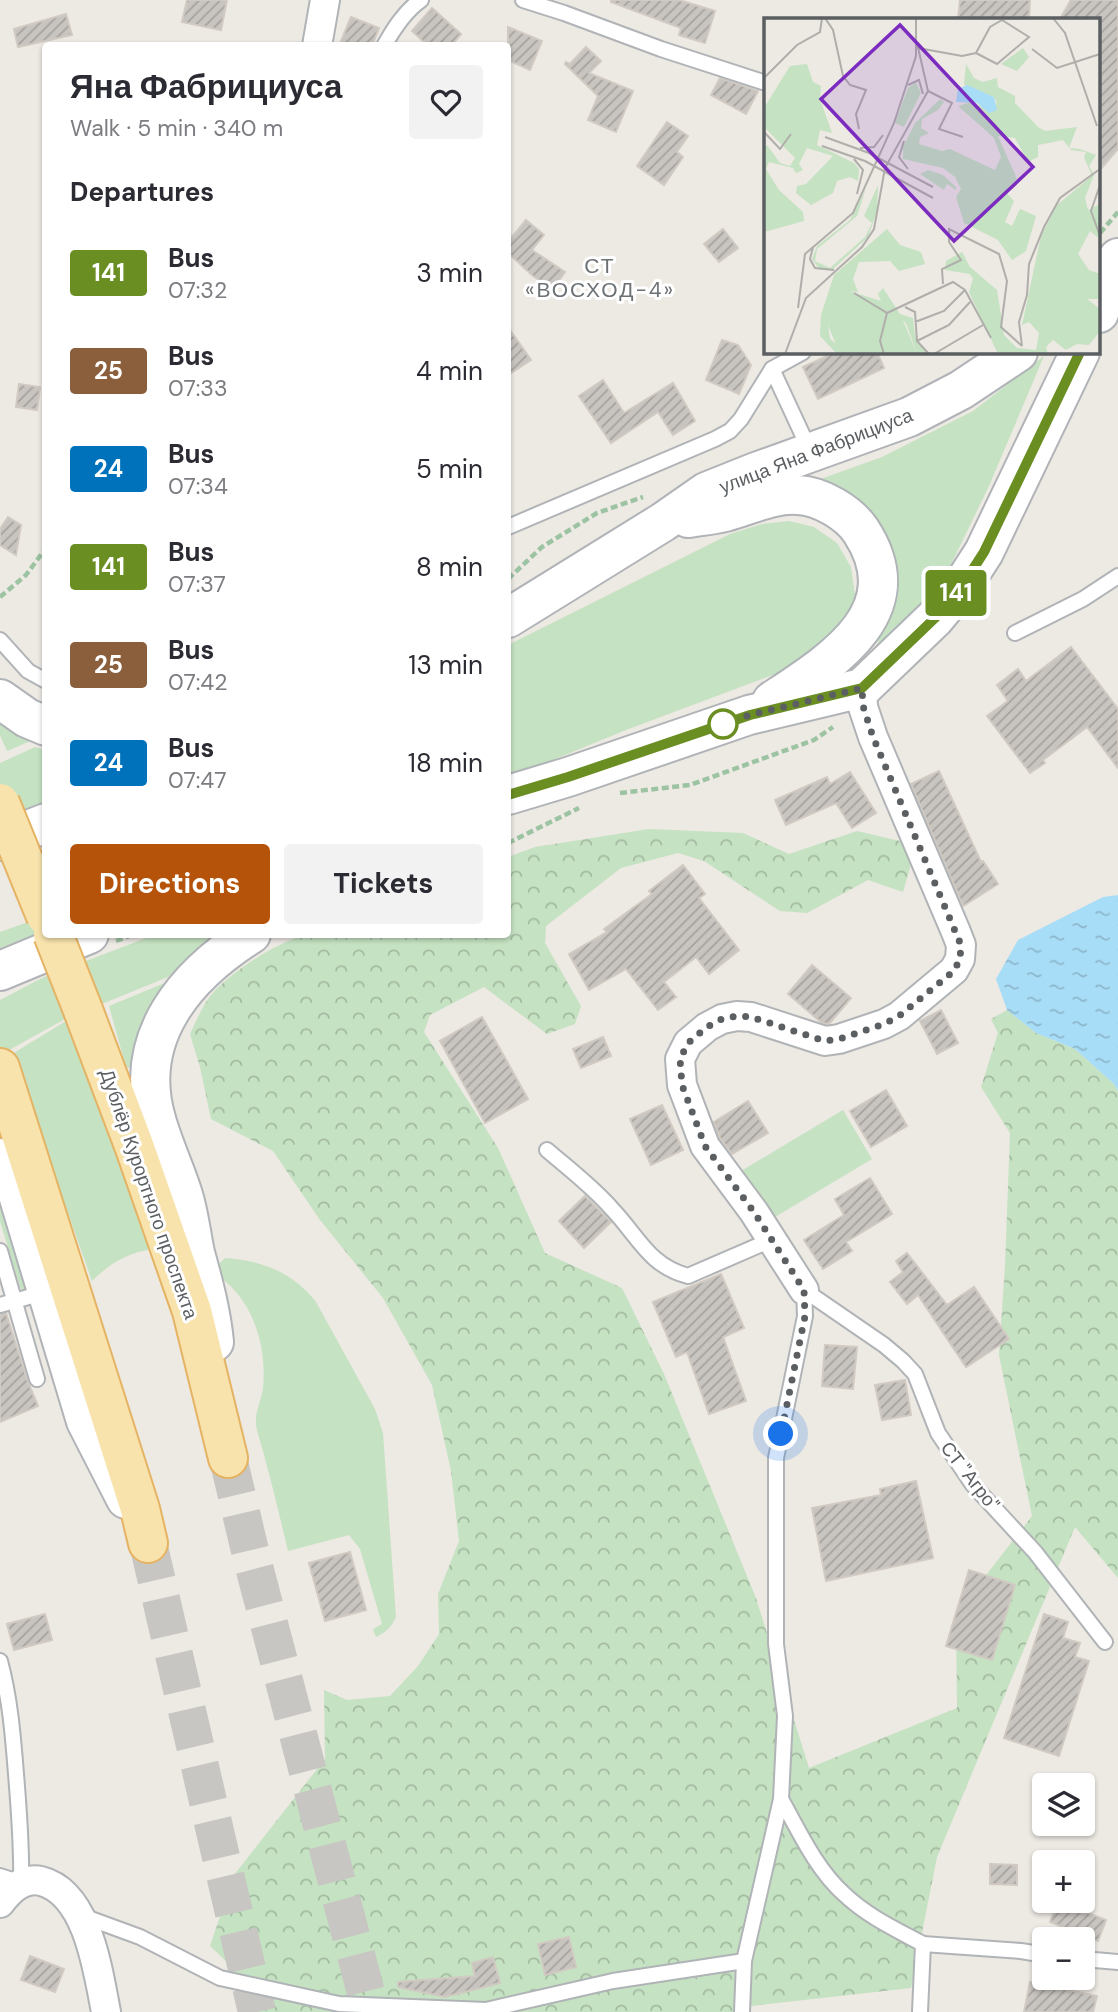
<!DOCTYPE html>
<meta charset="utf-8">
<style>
:root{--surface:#fff;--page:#f2f2f3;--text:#2b2b33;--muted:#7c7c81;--accent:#b45309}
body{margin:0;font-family:"DM Sans",sans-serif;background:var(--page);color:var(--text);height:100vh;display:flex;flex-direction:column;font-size:26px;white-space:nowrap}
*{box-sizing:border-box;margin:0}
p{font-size:23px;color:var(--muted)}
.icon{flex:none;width:38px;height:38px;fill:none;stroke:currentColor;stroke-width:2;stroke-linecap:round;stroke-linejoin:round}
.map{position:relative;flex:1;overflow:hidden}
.panel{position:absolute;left:42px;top:42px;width:469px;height:896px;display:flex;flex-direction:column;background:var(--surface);border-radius:7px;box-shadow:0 2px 5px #0004}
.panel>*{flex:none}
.badge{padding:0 14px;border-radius:5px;font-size:24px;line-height:46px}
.fabs{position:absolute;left:1032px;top:1773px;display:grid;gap:14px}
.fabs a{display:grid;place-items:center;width:63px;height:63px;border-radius:7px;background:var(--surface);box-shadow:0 2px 5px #0004;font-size:35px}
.you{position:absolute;width:35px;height:35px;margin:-18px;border:5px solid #fff;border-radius:50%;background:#1a73e8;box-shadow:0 0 0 10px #1a73e833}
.map>.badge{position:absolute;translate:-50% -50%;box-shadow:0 0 0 4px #fff}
h2{padding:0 28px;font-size:26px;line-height:63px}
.round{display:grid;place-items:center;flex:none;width:74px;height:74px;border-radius:7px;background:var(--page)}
.headline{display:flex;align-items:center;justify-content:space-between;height:119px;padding:0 28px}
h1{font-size:33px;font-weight:700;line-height:52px}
.cta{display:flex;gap:14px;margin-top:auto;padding:14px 28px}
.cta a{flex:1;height:80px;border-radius:7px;background:var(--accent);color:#fff;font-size:28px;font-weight:700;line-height:80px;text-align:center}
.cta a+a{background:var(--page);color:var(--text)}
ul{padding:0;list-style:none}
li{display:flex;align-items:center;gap:21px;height:98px;padding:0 28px}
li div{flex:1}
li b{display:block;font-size:26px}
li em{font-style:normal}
li .badge{min-width:77px;font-weight:700;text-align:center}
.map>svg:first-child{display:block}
.green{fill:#c5e2c2}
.forest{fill:url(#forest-crowns)}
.water{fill:url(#water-ripples)}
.building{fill:url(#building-hatch);stroke:#d1cac2;stroke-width:2}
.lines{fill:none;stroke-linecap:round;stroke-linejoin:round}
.primary-tunnel{stroke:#c8c6c3;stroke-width:38;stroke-dasharray:38 19;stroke-linecap:butt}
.service-casing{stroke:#b0b4b7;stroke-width:18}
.minor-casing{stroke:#b0b4b7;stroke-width:32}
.secondary-casing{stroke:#b0b3b7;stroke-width:42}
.primary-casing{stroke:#e5b364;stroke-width:42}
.path{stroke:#9cc3a2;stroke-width:4.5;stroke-dasharray:7 3.5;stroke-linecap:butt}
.service{stroke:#fff;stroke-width:14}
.minor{stroke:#fff;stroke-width:28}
.secondary{stroke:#fff;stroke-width:38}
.primary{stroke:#f8e3ad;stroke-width:38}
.primary-bridge-casing{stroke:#e5b364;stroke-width:42;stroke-linecap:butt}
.primary-bridge{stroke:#f8e3ad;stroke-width:38}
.line-casing{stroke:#fff;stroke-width:16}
.line{stroke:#6b8e23;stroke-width:10}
.walk{stroke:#5b5f62;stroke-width:7;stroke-dasharray:0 12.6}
.stop-dot{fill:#fff;stroke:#6b8e23;stroke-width:3.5}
.labels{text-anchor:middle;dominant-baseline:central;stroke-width:6;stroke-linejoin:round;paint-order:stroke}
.street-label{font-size:19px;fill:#5b5f62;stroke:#fff}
.neighbourhood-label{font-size:21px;letter-spacing:2px;fill:#6c7174;stroke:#fff}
.inset-road{fill:none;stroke:#afaeab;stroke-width:2}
.view{fill:#7b2cbf;fill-opacity:0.15;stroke:#7b2cbf;stroke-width:3.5}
.inset-edge{fill:none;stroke:#5b5f62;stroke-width:3.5}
</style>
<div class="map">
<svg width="1118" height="2012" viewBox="0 0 1118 2012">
<defs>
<pattern id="forest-crowns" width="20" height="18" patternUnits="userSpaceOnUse" patternTransform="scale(1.75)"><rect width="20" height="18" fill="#c5e2c2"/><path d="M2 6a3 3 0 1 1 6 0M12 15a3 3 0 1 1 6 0" fill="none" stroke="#a3baa1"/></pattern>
<pattern id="water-ripples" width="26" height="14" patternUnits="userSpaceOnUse" patternTransform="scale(1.75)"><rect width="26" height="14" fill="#a8ddf7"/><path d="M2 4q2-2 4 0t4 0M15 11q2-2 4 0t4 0" fill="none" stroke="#8cb6cb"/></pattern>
<pattern id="building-hatch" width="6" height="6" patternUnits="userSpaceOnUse" patternTransform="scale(1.75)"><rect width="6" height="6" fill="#c8c4c0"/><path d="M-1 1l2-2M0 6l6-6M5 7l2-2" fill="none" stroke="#a5a29f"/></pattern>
</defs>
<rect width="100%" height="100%" fill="#ede9e3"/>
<g class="green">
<polygon points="1044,356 989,486 944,579 876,651 892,581 804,485 882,457 973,411"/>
<polygon points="789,521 814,527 837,543 851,567 855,595 847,623 797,666 626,730 536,767 508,777 508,645 730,534 762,524"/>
<polygon points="0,724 18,735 33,740 7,751 0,735"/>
<polygon points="35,747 45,750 45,801 0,819 0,763"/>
<polygon points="45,916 45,930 0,948 0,932"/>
<polygon points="154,935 224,935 194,954 168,977 65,1019 0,1055 0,1000 44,977"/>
<path d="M167 982C146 1010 136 1031 131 1066L129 1068 126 1067 109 1006Z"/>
<path d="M66 1021 151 1249C126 1254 110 1263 92 1281L12 1054Z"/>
<polygon points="843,1110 872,1159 765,1223 736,1174"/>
<polygon points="0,1180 32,1290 24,1292 20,1287 0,1221"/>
<path d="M225 1258C261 1260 294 1273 316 1302L375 1409 383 1433 396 1617C391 1628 386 1632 376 1637L373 1629 382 1624 360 1549 349 1535 288 1551C280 1517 272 1484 263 1451 261 1442 255 1429 256 1419 256 1410 262 1398 263 1388 267 1347 254 1302 220 1277L218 1265Z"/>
</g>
<path class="forest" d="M649 829 743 833 789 854 857 831 900 841 912 861 903 892 868 880 807 913 780 911 704 861 678 853 621 868 546 926 545 943 581 1006 575 1024 547 1034 484 987 430 1015 424 1032 498 1148 545 1253 622 1288 664 1374 756 1598 809 1768 957 1708 956 1614 1032 1516 999 1355 1005 1266 1010 1133 981 1087 998 1033 991 1019 1007 1010 1036 1033 1075 1049 1114 1084 1118 1091V1578L1075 1527 937 1857 911 1988 742 2007V2012H242L228 1963 210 1946 234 1875 325 1759 324 1690 347 1700 390 1696 418 1666 439 1634 438 1594 459 1541 451 1471 432 1385 383 1298 320 1220 273 1151 211 1119 200 1067 190 1034C196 1022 202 1006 211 995 233 970 272 946 303 935L508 934V857L535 847Z"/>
<polygon class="water" points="1118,895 1118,1091 1114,1084 1075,1049 1036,1033 1007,1010 996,979 1018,940 1103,897"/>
<g class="building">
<polygon points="187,0 227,0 221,30 182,22"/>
<polygon points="611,0 679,0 715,11 705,43 679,35 681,28 611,2"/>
<polygon points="960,0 1030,0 1029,19 958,19"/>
<polygon points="1071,0 1118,0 1118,149 1099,171 1099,19 1060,19"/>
<polygon points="432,8 461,34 451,46 428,46 412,31"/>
<polygon points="66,14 72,35 18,47 14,29"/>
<polygon points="351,17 379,28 372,46 339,46"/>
<polygon points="508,27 542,41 530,70 508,60"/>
<polygon points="586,47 601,61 589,73 633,91 616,132 588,120 598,96 565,64 566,62 570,64"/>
<polygon points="720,78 758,91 746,114 711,95"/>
<polygon points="667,122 688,136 677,152 683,157 664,185 637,166"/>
<polygon points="526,220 544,235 532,250 565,272 553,289 533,276 508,253 508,234 512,237"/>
<polygon points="723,229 738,248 719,262 704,244"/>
<polygon points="508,327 531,360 508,375"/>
<polygon points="722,340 738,345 751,365 739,394 706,380"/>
<polygon points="836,352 877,352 884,368 818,399 803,367"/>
<polygon points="603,380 624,413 673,383 695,421 673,435 658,412 611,443 579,396"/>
<polygon points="19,384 40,387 37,410 16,407"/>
<polygon points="8,517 21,525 16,555 0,545 0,529"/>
<polygon points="1071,647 1118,709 1118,768 1087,727 1043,760 1045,763 1030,773 987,716 1008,701 997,685 1018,669 1026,681"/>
<polygon points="939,771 981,862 983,861 998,884 963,906 911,784"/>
<polygon points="850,772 876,813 852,828 836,803 786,825 775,800 827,777 830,784"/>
<polygon points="683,865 705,894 699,898 739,950 709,974 696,957 664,982 676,997 658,1010 626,969 589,990 569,954 607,932 604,929 652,894 649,891"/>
<polygon points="812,965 851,998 829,1024 822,1023 788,994"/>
<polygon points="941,1010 958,1043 937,1054 920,1021"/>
<polygon points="482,1017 528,1099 485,1123 440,1041"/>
<polygon points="603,1037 611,1056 581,1068 573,1049"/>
<polygon points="886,1090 907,1126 871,1147 850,1111"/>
<polygon points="748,1101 768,1133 732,1154 720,1138 714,1122"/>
<polygon points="662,1105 683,1150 651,1165 630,1119"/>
<polygon points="870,1178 892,1214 846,1242 852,1251 823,1269 804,1240 844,1215 835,1199"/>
<polygon points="585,1196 611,1222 584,1248 559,1221"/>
<polygon points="907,1253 947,1305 974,1287 1009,1339 966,1367 918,1295 907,1304 890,1282 903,1272 896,1261"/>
<polygon points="721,1274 744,1328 723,1337 746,1401 709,1414 687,1352 676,1357 653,1302"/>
<polygon points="6,1313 28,1382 38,1406 0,1422 0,1314"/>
<polygon points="825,1345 857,1347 853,1389 822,1386"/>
<polygon points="905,1380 911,1415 882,1420 875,1385"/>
<polygon points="916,1481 933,1558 826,1581 812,1508 881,1495 880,1489"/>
<polygon points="350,1552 366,1610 325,1621 309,1563"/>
<polygon points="969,1570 1015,1585 992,1660 946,1646"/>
<polygon points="45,1614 52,1640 14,1650 7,1624"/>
<polygon points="1044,1614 1068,1622 1063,1638 1080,1643 1075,1657 1089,1661 1059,1756 1004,1738"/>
<polygon points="990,1864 1017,1865 1017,1885 990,1884"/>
<polygon points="1058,1901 1106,1920 1098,1941 1050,1922"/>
<polygon points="569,1937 576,1967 545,1975 538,1944"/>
<polygon points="30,1956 64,1969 55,1992 21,1980"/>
<polygon points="493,1957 500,1983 445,1997 398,1987 398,1982 475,1976 472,1963"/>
<polygon points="1030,1982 1097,1996 1093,2012 1024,2012"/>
</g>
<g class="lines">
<g class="primary-tunnel">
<polyline points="228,1458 251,1555 371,2012"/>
<polyline points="148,1543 257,2012"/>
</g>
<defs>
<g id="service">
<polyline points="523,0 564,13 661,49 766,83"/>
<path d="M384 46C394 28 405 11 421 0"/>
<polyline points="772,369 804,438 807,451"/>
<polyline points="508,527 715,439 730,431 741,419 772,369 803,352"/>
<polyline points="1015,633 1083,599 1118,576"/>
<polyline points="0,640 28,671 46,681"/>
<path d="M547 1150C569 1169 593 1187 612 1209 638 1236 649 1266 688 1276L771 1240"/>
<polyline points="0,1251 37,1379"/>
<polyline points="804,1290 884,1345 903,1361 915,1374 938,1433 973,1485 1035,1552 1105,1642"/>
<polyline points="0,1305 46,1292"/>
<path d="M0 1661C10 1698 13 1736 16 1774 19 1811 22 1846 21 1883L0 1876"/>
<path d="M781 1799C799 1831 816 1869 844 1894 867 1916 895 1929 923 1944L920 2012"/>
<polyline points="80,1915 140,1937 220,1978 339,2004 486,2010 613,1981 744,1961"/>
<polyline points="923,1944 1021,1951 1045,1955"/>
<polyline points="1083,1959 1118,1962"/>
<polyline points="742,2012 744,1961 781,1799 785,1716 776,1644 776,1458 805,1316 804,1290"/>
</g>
<g id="minor">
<polyline points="317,46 325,0"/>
<polyline points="804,1290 754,1212 705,1146 682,1085 680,1059 688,1043 707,1027 722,1019 737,1016 751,1017 825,1041 839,1039 884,1024 899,1016 954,970 960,959 961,945 956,932 873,737 863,707 862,688"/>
<path d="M0 1903C10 1890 23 1877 41 1881 88 1893 98 1971 106 2012"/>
</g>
<g id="secondary">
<polyline points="1099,313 1118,258"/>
<path d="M688 518C700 516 713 515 725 512 748 506 773 493 798 495 821 496 849 513 861 531 914 612 831 662 772 701"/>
<polyline points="508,618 663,522 706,492 756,472 909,417 961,390 1018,352"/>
<polyline points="0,699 27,718 46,726"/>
<polyline points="508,795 568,777 749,715 862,688 935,618 964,583 984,552 1080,352"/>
<polyline points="0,841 46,823"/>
<polyline points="0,971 89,934"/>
<polyline points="0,1158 13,1178 86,1421 126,1499"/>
<path d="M214 1342C211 1311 203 1282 195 1253 191 1234 189 1214 183 1195 175 1169 163 1145 156 1119 132 1037 186 975 251 934"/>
</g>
<g id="primary">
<polyline points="83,1010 135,1148 192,1311 228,1458"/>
<polyline points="0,1068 140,1509 148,1543"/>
</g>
</defs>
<use href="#service" class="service-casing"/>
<use href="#minor" class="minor-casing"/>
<use href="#secondary" class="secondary-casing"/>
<use href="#primary" class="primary-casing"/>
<g class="path">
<polyline points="1100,233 1118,212"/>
<polyline points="508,579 542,547 597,513 643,497"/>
<polyline points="0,597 26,575 46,548"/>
<polyline points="620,793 690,785 814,740 833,727"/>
<polyline points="508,843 579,808"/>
<polyline points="116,941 135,934"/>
</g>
<use href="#service" class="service"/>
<use href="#minor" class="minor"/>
<use href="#secondary" class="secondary"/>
<use href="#primary" class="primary"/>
<defs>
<g id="primary-bridge">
<polyline points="0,803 46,916"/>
<polyline points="53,934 83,1010"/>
</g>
</defs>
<use href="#primary-bridge" class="primary-bridge-casing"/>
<use href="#primary-bridge" class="primary-bridge"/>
</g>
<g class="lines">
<defs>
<polyline id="line" points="508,795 568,777 750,715 862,688 935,618 964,583 984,552 1080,352"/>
</defs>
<use href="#line" class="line-casing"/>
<use href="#line" class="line"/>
<polyline class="walk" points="723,724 750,715 862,688 863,706 873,737 961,945 960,959 954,971 899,1016 884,1024 839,1039 825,1041 751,1017 737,1016 722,1019 707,1027 688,1043 680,1059 682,1085 705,1146 754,1212 804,1290 805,1316 781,1434"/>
</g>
<circle class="stop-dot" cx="723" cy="724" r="14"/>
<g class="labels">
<g class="street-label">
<text transform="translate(816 451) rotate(-21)">улица Яна Фабрициуса</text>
<text transform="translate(149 1194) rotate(71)">Дублёр Курортного проспекта</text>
<text transform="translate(970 1476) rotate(52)">СТ "Агро"</text>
</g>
<g class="neighbourhood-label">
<text x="600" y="266">СТ<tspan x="600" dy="24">«ВОСХОД-4»</tspan></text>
</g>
</g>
<g transform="translate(764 18)">
<rect width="336" height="336" fill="#ede9e3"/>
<path d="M259 30 265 39 253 53 237 46ZM152 64 157 75 140 109 131 105 144 70ZM164 152 179 157 192 169V172L183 166 180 172 156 156ZM114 167 113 193 104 219 69 251 56 252 48 241 53 228 86 202 102 170 93 198 53 231 51 243 66 250 101 219 108 205 100 198ZM82 272 117 283 138 300 153 336H85L73 329 64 307Z" fill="#c5e2c2"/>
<path d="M43 46 49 64 57 68 56 81 68 115 56 112 53 127 90 145 95 151 94 163 86 159 73 163 69 175 47 187 32 175 33 168 42 166 69 138 43 130 35 146 39 152 32 155 29 150 5 144 2 151 15 172 39 194 40 203 0 214V130L3 127 16 145 26 148 31 140 1 110 0 90 26 48ZM202 46 210 60 219 64 233 60 234 69 251 78V85L274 109 281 113 313 109 305 130 316 131 332 137 325 148 330 157 321 180 324 192 336 186V221L326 213 314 236 325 252 336 256V281H323L336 291V313L325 327 313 326 302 332 289 322 282 329 284 336H234L205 274 209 261 206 256 181 252 182 243 198 234 206 249 233 272 240 317 253 330 272 332 275 315 265 304 258 307 277 218 293 187 328 158 320 139 322 134 307 132 299 122 274 127V139L264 144 251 120 234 118 253 161 242 174 250 183 241 204 248 208 256 191 272 198 262 233 248 242 234 222 200 205 192 179 197 171 191 159 179 150 139 141V129L151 105 176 81 180 84 174 92 158 101 157 110 165 115 156 119 155 126 178 133 186 131 231 152 237 139 230 120 194 88 207 84 221 90 233 85 230 79 200 67ZM123 211 136 227 157 234 161 246 135 253 126 243 95 244 89 261 94 274 82 273 64 307 66 321 85 336H73L56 318 57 297 70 257ZM119 270 136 296 149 300 151 317 163 336H153L142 305 117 283 114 276Z" fill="#c5e2c2"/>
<path d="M203 67 230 79 233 92 225 95 213 85 192 84 194 71Z" fill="#a8ddf7"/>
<path class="inset-road" d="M61 0 69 12 79 58 86 67 102 72 92 96 95 111M289 0 301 15 333 108M154 30 198 38 212 35M268 31 293 50 336 36M212 35 233 46 265 19 238 2M212 35 226 9 238 2M0 60 33 27 56 14 58 0M144 67 155 62 159 76M164 73 188 85 175 111 199 119M0 114 16 131 27 116M61 119 105 135 169 169M140 123 135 139 144 151M58 128 101 143 169 180M96 130 110 129 119 117M90 141 99 152 93 176M336 167 327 193 336 218M49 229 46 241 51 250 70 252M179 266 178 251 197 242 185 224V211L235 236 243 263 237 309 258 328M90 275 123 295 116 323 120 336M141 289 151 294 153 323 165 336M34 290 41 236 89 195 130 105 152 38V0M123 295 189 264 201 272 227 320M151 304 180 293 201 272M153 323 185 307 206 284M258 328 255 304 263 277 265 246 280 209 296 180 336 151M21 336 42 280 98 229 110 211 121 150 164 73 153 25M170 336 219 307"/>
<path class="view" d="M136 7 269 149 190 223 57 81Z"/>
<rect width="336" height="336" class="inset-edge"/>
</g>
</svg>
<div class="fabs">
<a><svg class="icon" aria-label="layers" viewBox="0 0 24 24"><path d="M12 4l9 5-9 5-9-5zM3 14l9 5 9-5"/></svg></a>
<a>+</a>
<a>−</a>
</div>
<div class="you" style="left:781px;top:1434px"></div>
<b class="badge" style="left:956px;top:593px;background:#6b8e23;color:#fff">141</b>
<section class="panel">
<div class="headline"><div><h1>Яна Фабрициуса</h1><p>Walk · 5 min · 340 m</p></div><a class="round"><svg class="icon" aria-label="heart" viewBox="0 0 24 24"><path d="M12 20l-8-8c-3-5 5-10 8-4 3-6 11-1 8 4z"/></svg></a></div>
<h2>Departures</h2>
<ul>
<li><span class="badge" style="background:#6b8e23;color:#fff">141</span><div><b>Bus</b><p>07:32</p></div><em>3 min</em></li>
<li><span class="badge" style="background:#8b5e3c;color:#fff">25</span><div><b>Bus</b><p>07:33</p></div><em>4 min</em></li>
<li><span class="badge" style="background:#0072bc;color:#fff">24</span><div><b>Bus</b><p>07:34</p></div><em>5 min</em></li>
<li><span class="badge" style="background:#6b8e23;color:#fff">141</span><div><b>Bus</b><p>07:37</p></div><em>8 min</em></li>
<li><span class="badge" style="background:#8b5e3c;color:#fff">25</span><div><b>Bus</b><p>07:42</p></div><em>13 min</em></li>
<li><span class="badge" style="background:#0072bc;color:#fff">24</span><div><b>Bus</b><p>07:47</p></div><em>18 min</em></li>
</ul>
<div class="cta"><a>Directions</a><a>Tickets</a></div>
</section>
</div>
